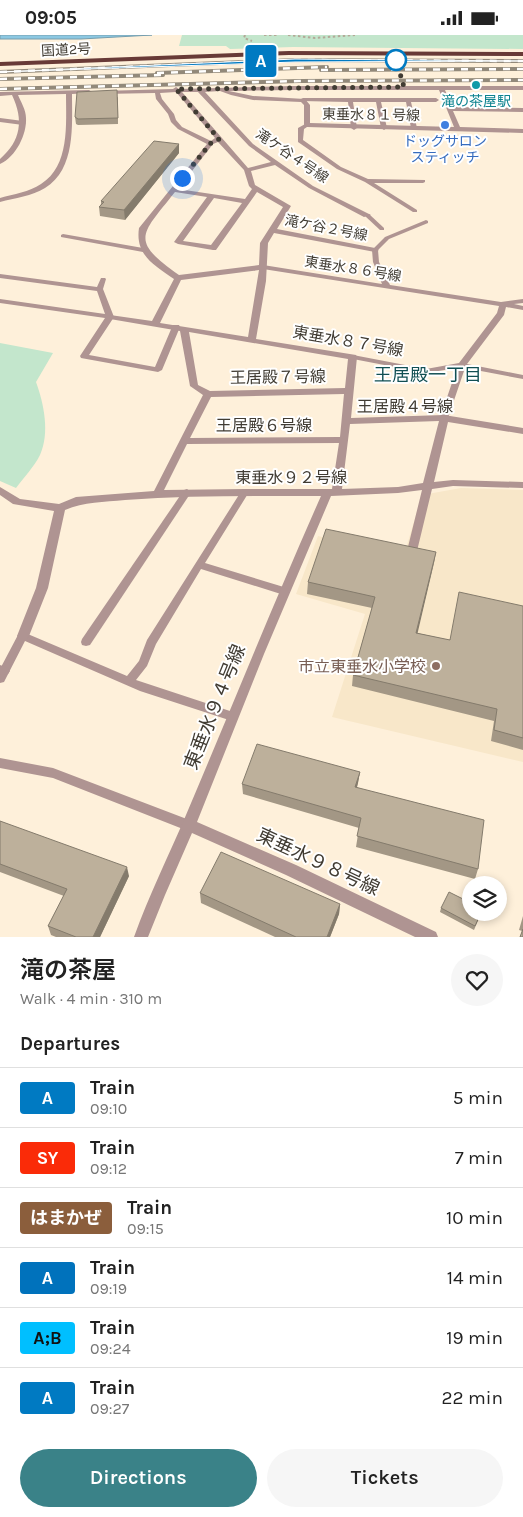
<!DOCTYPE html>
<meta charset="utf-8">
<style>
:root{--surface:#fff;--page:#f6f6f6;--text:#222;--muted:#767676;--line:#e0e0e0;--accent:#3a8288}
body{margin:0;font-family:Karla,"Noto Sans JP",sans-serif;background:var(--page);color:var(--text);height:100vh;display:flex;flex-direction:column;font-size:19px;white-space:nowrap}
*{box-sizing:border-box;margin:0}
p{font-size:16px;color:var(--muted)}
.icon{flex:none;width:28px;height:28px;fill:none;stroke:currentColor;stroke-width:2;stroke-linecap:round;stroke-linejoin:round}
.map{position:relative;height:902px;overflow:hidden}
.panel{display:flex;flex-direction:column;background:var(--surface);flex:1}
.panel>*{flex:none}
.badge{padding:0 10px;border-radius:4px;font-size:18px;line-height:32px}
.buttons{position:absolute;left:462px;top:841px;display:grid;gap:10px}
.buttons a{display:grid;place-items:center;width:45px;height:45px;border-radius:50%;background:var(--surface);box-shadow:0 2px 8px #0003;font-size:25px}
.you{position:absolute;width:25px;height:25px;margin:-12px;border:4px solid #fff;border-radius:50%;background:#1a73e8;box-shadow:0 0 0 8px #1a73e833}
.map>.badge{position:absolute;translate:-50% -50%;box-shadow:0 0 0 2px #fff}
h2{padding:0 20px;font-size:19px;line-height:45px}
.round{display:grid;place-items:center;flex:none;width:52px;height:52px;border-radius:26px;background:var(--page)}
.headline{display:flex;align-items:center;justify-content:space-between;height:85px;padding:0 20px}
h1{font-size:24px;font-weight:600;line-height:38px}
.action{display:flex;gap:10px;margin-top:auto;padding:10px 20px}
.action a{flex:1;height:58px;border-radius:30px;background:var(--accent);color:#fff;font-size:20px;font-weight:600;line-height:58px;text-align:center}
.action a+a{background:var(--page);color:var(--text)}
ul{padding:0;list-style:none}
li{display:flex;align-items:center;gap:15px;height:60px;padding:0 20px;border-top:1px solid var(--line)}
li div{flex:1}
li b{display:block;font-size:19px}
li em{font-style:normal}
li .badge{min-width:55px;font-weight:700;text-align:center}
.status{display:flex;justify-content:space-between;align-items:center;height:35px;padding:0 25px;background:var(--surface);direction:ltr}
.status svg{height:14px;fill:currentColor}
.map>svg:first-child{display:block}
.built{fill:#f8e7c9}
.green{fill:#c3e6cc}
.water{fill:#8cc8e2;stroke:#769eae}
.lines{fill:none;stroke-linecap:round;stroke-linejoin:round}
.path{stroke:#b3a998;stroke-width:2;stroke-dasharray:2.5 2.5;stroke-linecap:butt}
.service{fill:#af9492;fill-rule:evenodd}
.minor{fill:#af9492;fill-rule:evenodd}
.trunk{fill:#683a37;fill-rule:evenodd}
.rail-casing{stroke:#92897a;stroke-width:4}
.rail{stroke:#fff;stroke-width:2.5;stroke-dasharray:7;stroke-linecap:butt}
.wall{fill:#a39785}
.shaded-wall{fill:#847b6c}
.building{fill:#bdb09b;stroke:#847b6c}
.line{fill:#007ac2;stroke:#fff}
.walk{stroke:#413c33;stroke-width:5;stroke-dasharray:0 9}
.stop-dot{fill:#fff;stroke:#007ac2;stroke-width:2.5}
.culture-dot{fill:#0f9aa8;stroke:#fff;stroke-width:2}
.shop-dot{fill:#3f7fe0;stroke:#fff;stroke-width:2}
.education-dot{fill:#8d6e63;stroke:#fff;stroke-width:2}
.labels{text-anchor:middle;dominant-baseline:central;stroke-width:4;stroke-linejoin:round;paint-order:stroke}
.far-street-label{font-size:14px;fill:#413c33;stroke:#fff}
.far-culture-label{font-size:14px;fill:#0d838f;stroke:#fff}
.far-shop-label{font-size:14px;fill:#366cbe;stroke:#fff}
.street-label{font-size:16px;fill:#413c33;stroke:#fff}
.education-label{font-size:16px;fill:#785e54;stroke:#fff;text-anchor:end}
.neighbourhood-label{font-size:18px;fill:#114f53;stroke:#fff}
.near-street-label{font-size:19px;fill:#413c33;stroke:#fff}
</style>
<div class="status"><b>09:05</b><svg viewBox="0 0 49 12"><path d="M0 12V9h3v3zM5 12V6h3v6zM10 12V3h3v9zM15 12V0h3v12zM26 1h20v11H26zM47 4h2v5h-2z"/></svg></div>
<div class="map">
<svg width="523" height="902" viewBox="0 0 523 902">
<rect width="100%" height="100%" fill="#fef0da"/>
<polygon class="built" points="461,453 523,455 523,727 332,682 365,579 296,559 318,501 404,520 422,460"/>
<g class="green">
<polygon points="182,0 523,0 523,14 293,12 230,14 226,11 179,11"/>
<path d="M0 308 53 318 36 347C44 369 50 398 40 420 34 432 24 442 16 453L0 446Z"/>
</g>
<polygon class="water" points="0,0 152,0 81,4 0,4"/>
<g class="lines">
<g class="path">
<polyline points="245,0 244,3 252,6"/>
<polyline points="264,0 277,0"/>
<polyline points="288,0 315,3 355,0"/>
</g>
<g class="service">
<polygon points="303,63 436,63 439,65 436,67 411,67 417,93 414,95 411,93 406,67 381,67 387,93 384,95 381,93 376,67 353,67 357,93 354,95 351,93 348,67 301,66 301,64"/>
<polygon points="0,83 23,86 26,88 23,90 0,87"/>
<polygon points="307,88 310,90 304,94 303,105 341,132 368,144 425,145 425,147 423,148 374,148 417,175 417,177 413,177 365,147 337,134 298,107 298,93"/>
<polygon points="365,179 369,179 384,193 384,195 380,195 365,181"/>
<polygon points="426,185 428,186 428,188 389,204 378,215 379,227 390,250 501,267 523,264 523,268 514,269 523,271 523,275 506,272 504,280 467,329 523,340 523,344 465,333 448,383 444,386 440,383 457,333 426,338 353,324 349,322 353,320 426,334 459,328 497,278 499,271 263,234 260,232 263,230 382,249 373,227 372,215 385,202"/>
<polygon points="63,199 143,213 146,215 143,217 61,202 61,200"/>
<polygon points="0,239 97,252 101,243 105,243 106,244 103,254 114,282 89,320 155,332 172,292 173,290 179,290 180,292 162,335 158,337 81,323 80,321 105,283 0,268 0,264 105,279 97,256 0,243"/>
<polygon points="187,454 191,457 190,459 90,610 86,611 82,610 81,607 82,604 184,455"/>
<polygon points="245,454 249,457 205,528 287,553 289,556 287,559 284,560 201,534 156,609 147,631 136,645 236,678 237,681 236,684 232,686 140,656 25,606 4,647 0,648 0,634 19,598 23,597 127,641 139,626 147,605 242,455"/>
<polygon points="0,723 53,733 192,786 194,790 192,794 188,796 53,743 0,733"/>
</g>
<g class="minor">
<path d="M292 51H523V55H445L452 72 523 73V77L453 76 460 92 523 94V98L307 92 304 90V70L301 67 253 65 231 60 220 56 205 57 253 109 313 151 371 180 364 182 309 153 275 130 251 136 255 150 291 171 277 194 375 213 379 215 375 217 274 198 268 208 266 246 256 304 356 320 357 322 351 383 444 380 523 393V399L448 387 434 447 453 445 523 447V453L453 451 432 454 417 516 416 519H408L407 516 422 455 398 458 331 461 264 619 197 787 296 830 436 897 438 902H415L286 840 192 798 165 860 148 902H134C149 860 169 820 186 780 231 674 274 567 321 461 255 461 190 460 125 465 104 467 84 467 65 475L48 553 29 601 27 604 23 606 19 604 17 601 36 553 54 476 13 469 0 460V452L20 464 59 469 76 462 154 456 203 360 190 351 180 296 110 284 106 282 110 280 152 286 174 244C154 230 135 220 139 193L207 109 178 94 171 87 168 79 156 64 155 58 103 59 100 57 101 56 173 54 176 52 179 54ZM292 55H439L454 92 310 88V70L305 64 253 61 229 56ZM176 57 215 103 211 106 182 92 176 85 174 79 162 64 160 58ZM182 57H198L249 111 271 127 248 133ZM218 107 244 135 249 151 252 154 245 164 178 154 213 109ZM175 157 207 162 174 207 178 209 213 215H216L257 157 283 172 260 208 259 230 179 240C129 205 141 200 175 157ZM214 163 242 168 211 210 183 206ZM259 235 248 302 160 288 181 245ZM189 297 348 324 345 353 210 356 198 350ZM344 359 340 402 190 403 211 362ZM439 386 423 448 398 452 342 454 350 389ZM339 408 332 454H245L164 455 187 409Z"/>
<path d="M89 55 92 57 91 58 72 59C72 90 76 134 45 153 32 161 15 163 0 167V163C14 159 29 157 41 149 70 131 66 89 66 59L18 60C21 67 26 75 26 83 27 99 16 122 0 129V124C21 106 24 85 12 60L0 61V57Z"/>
<polygon points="0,630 8,633 10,636 8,639 0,640"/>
</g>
<polygon class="trunk" points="289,16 523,17 523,21 289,20 0,31 0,27"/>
<defs>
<g id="rail">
<polyline points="321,35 523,34"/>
<polyline points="0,37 295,25 523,26"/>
<polyline points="157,38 327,32"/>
<polyline points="0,44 163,40"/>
<polyline points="0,54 299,46 523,45"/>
</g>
</defs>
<use href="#rail" class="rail-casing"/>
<use href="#rail" class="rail"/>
</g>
<g class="wall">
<polygon points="118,62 118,89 78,90 76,89 75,82"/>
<polygon points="179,109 179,118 125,185 100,181 99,172 101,169 101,166"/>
<polygon points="436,517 417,598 449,605 523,571 523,715 491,706 494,686 352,651 353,640 372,573 307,559 308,547"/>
<polygon points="360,737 357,752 478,834 475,844 356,812 359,793 243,759 242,749"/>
<polygon points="0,786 129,841 100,902 56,902 51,900 48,891 64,861 0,837"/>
<polygon points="200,858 340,869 339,879 330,902 275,902 201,868"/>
<polygon points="441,873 481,878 474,895 440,877"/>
<polygon points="523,881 523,902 520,902 522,896 519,895"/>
</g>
<g class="shaded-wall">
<polygon points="179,109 179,118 125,185 124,175"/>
<polygon points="436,517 434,528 415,609 416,598"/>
<polygon points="360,737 358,748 354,763 355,752"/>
<polygon points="127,832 129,841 100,902 93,902"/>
<polygon points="340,869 339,879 330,902 327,902"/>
</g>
<g class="building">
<polygon points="117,55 118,83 78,84 75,82 77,57"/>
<polygon points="154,106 179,109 124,175 99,172 104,167 101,166"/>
<polygon points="326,494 436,517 416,598 450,605 459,557 523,571 523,703 494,695 497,674 353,640 375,562 308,547"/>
<polygon points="257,709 360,737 355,752 484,785 478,834 357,801 361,783 242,749"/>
<polygon points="0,786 127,832 93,902 76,902 48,891 67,854 0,829"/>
<polygon points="221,817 340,869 327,902 296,902 200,858"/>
<polygon points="449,857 471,868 471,878 481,878 475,891 441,873"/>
<polygon points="523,894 523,902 520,902"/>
</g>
<polygon class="line" points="295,24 523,26 295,27 0,37"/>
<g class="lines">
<polyline class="walk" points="182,143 211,108 219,104 176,54 404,52 396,25"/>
</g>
<circle class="stop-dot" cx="396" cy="25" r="10"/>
<circle class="culture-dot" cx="476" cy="50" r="5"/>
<circle class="shop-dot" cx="445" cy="90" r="5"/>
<circle class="education-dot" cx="436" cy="631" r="5"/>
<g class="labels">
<g class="far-street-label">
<text transform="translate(66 15) rotate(-3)">国道2号</text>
<text transform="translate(371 80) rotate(1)">東垂水８１号線</text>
<text transform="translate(292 121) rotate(34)">滝ケ谷４号線</text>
<text transform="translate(326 193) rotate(11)">滝ケ谷２号線</text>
<text transform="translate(353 234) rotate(9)">東垂水８６号線</text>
</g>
<g class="far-culture-label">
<text x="476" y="66">滝の茶屋駅</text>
</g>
<g class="far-shop-label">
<text x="445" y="106">ドッグサロン<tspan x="445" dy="16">スティッチ</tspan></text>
</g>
<g class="street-label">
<text transform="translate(348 306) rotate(10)">東垂水８７号線</text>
<text transform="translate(278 342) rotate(-1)">王居殿７号線</text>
<text x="405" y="371">王居殿４号線</text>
<text x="264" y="390">王居殿６号線</text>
<text x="291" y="442">東垂水９２号線</text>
</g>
<g class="education-label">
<text x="426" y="631">市立東垂水小学校</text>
</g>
<g class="neighbourhood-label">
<text x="428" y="340">王居殿一丁目</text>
</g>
<g class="near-street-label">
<text transform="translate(215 672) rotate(-68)">東垂水９４号線</text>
<text transform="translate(318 827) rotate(25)">東垂水９８号線</text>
</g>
</g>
</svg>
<div class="buttons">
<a><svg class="icon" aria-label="layers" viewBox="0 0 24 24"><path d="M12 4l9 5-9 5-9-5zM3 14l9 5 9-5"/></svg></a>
</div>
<div class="you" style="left:182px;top:143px"></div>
<b class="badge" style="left:261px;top:26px;background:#007ac2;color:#fff">A</b>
</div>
<section class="panel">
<div class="headline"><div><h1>滝の茶屋</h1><p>Walk · 4 min · 310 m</p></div><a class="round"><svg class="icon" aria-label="heart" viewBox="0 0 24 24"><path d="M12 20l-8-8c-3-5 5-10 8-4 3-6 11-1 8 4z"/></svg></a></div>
<h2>Departures</h2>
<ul>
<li><span class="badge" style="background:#007ac2;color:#fff">A</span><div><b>Train</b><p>09:10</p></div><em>5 min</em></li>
<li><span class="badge" style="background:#fa2b08;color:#fff">SY</span><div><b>Train</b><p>09:12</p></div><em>7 min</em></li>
<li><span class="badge" style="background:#8b5e3c;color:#fff">はまかぜ</span><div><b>Train</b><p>09:15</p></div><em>10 min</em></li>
<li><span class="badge" style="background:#0072bc;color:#fff">A</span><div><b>Train</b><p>09:19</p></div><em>14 min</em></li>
<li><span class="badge" style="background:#00bfff;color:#111">A;B</span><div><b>Train</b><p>09:24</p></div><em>19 min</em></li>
<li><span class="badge" style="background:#007ac2;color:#fff">A</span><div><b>Train</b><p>09:27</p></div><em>22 min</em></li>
</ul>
<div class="action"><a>Directions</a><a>Tickets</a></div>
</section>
